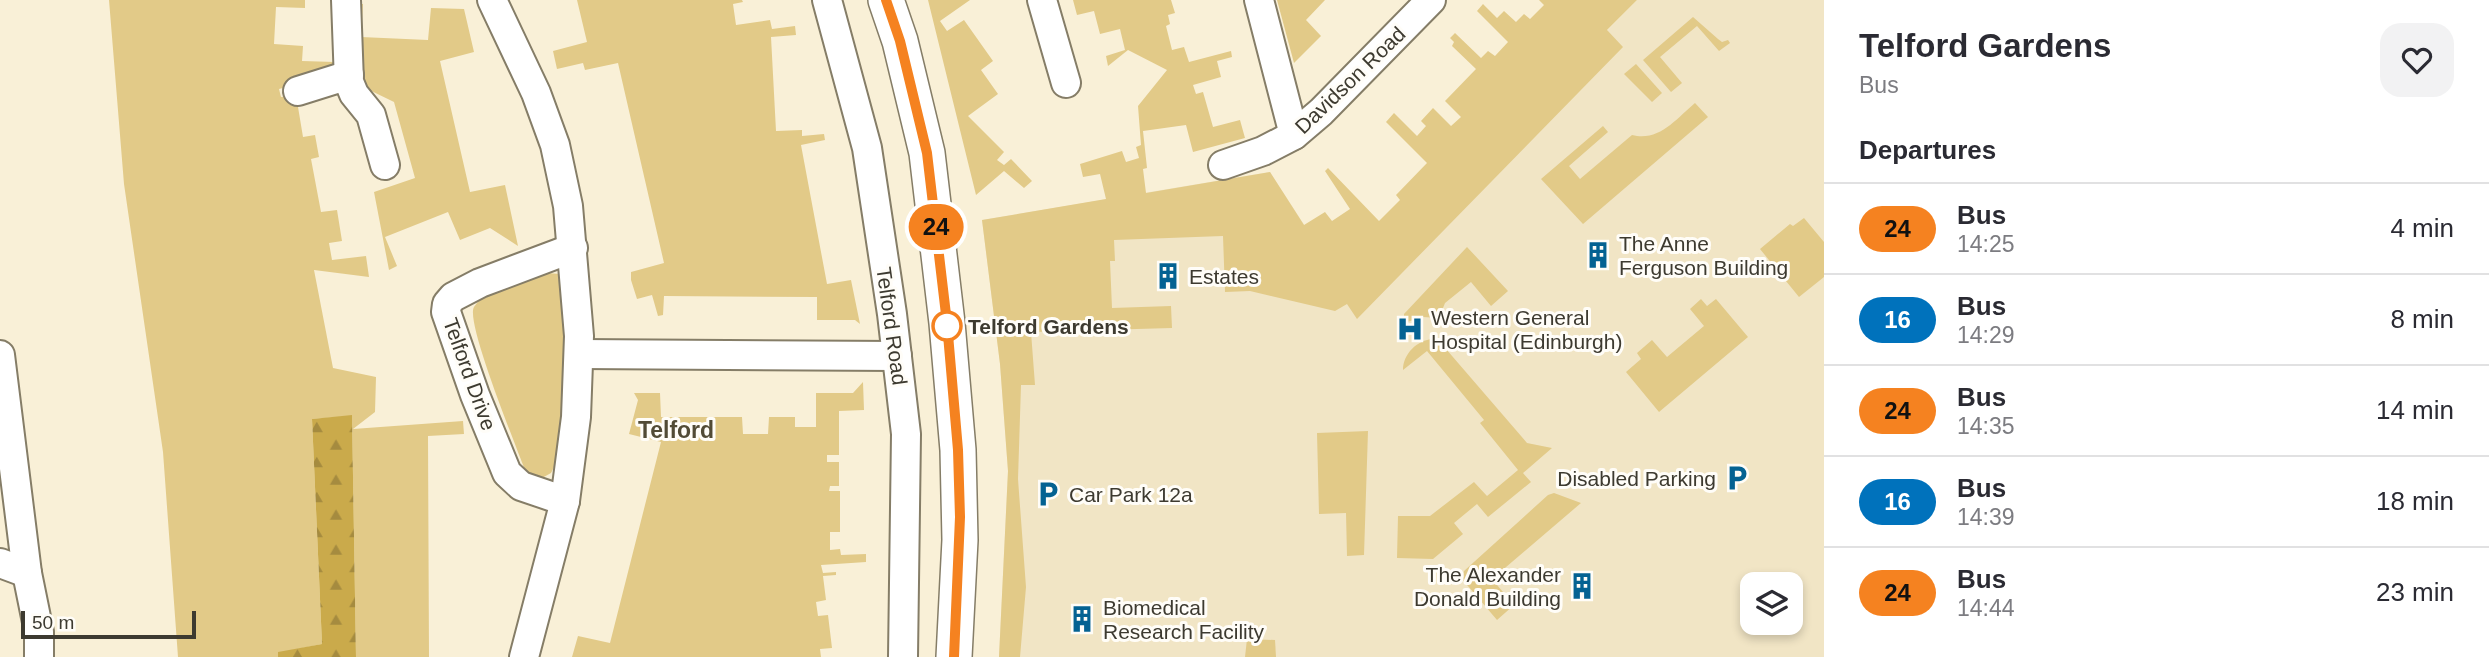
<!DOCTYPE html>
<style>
:root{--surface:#fff;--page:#f2f2f3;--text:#2b2b33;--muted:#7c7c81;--line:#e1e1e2}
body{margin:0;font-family:Helvetica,sans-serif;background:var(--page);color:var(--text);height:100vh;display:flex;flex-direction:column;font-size:26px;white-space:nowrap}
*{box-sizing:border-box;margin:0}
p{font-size:23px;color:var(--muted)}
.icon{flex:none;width:38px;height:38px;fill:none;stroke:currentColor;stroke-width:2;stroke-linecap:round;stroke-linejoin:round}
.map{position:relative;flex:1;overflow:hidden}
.side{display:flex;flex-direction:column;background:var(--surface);width:665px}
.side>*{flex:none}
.badge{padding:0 14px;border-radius:23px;font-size:24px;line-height:46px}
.fabs{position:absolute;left:1740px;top:572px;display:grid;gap:14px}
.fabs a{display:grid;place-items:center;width:63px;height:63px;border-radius:14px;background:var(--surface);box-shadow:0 4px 10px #0003;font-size:35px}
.scale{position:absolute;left:21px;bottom:18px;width:175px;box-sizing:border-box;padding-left:7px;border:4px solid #3d3a30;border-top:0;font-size:19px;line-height:24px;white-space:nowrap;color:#3d3a30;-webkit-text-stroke:5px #fffdf8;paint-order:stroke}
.map>.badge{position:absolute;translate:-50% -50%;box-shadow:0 0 0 4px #fff}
h2{padding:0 35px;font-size:26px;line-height:63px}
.round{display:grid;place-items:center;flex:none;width:74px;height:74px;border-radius:21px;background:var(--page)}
.overview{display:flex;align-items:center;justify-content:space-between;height:119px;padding:0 35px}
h1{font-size:33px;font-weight:700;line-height:52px}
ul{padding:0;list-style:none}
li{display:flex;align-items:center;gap:21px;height:91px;padding:0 35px;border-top:2px solid var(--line)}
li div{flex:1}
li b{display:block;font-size:26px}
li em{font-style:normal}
li .badge{min-width:77px;font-weight:700;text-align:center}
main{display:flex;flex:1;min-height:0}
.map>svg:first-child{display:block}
.built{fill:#f1e5c5;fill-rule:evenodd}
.green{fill:#e2ca88}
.forest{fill:url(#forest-firs)}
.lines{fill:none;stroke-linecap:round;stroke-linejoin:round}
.minor-casing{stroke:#857d67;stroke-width:32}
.major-casing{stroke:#857d67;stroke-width:38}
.minor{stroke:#fff;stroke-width:28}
.major{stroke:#fff;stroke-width:35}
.line-casing{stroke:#fff;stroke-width:16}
.line{stroke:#f58220;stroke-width:10}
.stop-dot{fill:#fff;stroke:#f58220;stroke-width:3.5}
.labels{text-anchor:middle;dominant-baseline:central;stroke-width:6;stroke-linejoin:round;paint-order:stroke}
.street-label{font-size:21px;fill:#3d3a30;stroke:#fffdf8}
.poi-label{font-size:21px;fill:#3d3a30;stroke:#fffdf8;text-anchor:start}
.stop-label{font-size:21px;font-weight:bold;fill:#3d3a30;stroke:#fffdf8;text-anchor:start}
.neighbourhood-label{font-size:23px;font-weight:bold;fill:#524b36;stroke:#fffdf8}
</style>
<main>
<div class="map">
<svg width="1824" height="657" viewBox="0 0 1824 657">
<defs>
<pattern id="forest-firs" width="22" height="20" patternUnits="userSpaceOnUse" patternTransform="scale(1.75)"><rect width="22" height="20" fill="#caaa4b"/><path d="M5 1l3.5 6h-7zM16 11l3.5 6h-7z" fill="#a58b3f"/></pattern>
</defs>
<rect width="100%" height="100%" fill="#f9f0d7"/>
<path class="built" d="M1637 0H1824V657H999L1008 471 1000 364 982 220 1270 172 1349 294ZM1752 584H1790V623H1752Z"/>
<g class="green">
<polygon points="109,0 305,0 305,8 276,7 274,44 303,46 302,61 335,62 334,69 321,78 279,89 281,97 296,95 303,137 315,135 319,157 311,159 321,212 337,210 342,241 329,243 332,260 366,256 369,277 314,270 333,368 376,377 375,412 353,429 463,421 464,434 428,436 429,657 356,657 352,416 312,419 322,644 278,653 278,657 178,657 163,452 124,184"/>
<polygon points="577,0 742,0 743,2 733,4 736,25 770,20 772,29 795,26 796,35 771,37 776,131 802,130 802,136 824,134 825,140 801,145 827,284 851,280 860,324 855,320 817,320 817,297 664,296 663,315 658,316 652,295 637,299 631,280 631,272 664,263 618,63 585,70 583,63 557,69 553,51 587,42"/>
<polygon points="928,0 970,0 940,21 947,31 964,20 993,61 981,70 998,94 968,116 1004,152 997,160 1004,165 1011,159 1032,181 1024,188 1004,171 976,195"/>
<polygon points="1073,0 1171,0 1175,13 1168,15 1170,24 1166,26 1172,50 1184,47 1189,62 1231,51 1232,57 1217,61 1221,77 1193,85 1196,94 1203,92 1213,127 1240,120 1245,138 1193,152 1186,125 1143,131 1147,168 1143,169 1146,193 1270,172 1304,225 1325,212 1332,221 1350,209 1325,171 1328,168 1379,221 1400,200 1396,195 1427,163 1386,122 1394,113 1417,136 1426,126 1421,121 1433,108 1451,126 1461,117 1445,101 1476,69 1452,46 1454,42 1450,38 1455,33 1481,58 1488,51 1495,56 1508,42 1477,11 1483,4 1497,18 1504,11 1516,22 1524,14 1530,19 1544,5 1539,0 1637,0 1607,30 1623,47 1357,319 1347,304 1335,311 1250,291 1225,292 1223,236 1114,240 1115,261 1110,261 1112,308 1171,306 1172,328 1031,332 1035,385 1021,385 1018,479 1026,587 1020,657 999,657 1008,471 1000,364 982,220 1106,199 1100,174 1083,177 1080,164 1122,151 1126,162 1139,158 1136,147 1141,145 1138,106 1167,70 1128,50 1108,66 1106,56 1125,50 1120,29 1100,34 1094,11 1077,15"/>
<polygon points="1277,0 1325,0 1306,20 1321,36 1294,63"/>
<polygon points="358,4 363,4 361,37 428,40 431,8 464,9 474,52 440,61 470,192 505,185 518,246 490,228 460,240 448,212 385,237 397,266 389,270 374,192 415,178 394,102 357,84"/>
<polygon points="1693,17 1718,39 1722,42 1728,40 1730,43 1719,51 1697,26 1660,57 1682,83 1671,92 1643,60"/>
<polygon points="1636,64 1662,93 1652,102 1624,74"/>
<path d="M1695 103 1708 117 1583 224 1541 179 1603 126 1608 132 1569 166 1580 179 1632 135C1659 142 1676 119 1695 103Z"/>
<polygon points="1804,218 1824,242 1824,277 1799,297 1760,249 1790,224 1793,226"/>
<polygon points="1467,247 1508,291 1491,306 1471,282 1445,303 1439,318 1423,317 1404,323 1404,314"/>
<path d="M545 273 562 274 567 336 563 414 554 467 551 473 542 478 527 474 523 465C515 443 465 321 474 307 487 286 524 280 545 273Z"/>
<polygon points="1701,299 1707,306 1716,299 1748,337 1659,412 1626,372 1641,359 1637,353 1652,340 1667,357 1704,326 1690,309"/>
<path d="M1433 339 1440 342 1527 443 1552 448 1523 473 1531 482 1488 517 1477 504 1454 523 1463 534 1433 559 1397 558 1398 516H1430L1474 482 1487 496 1518 470 1480 423 1484 420 1427 351 1403 370C1403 354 1417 340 1433 339Z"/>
<polygon points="863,382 864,410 839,411 839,455 827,455 827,462 839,462 839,486 830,486 829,491 840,491 840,532 830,532 830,550 840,549 841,555 866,554 866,562 821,565 823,573 836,572 836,575 823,576 826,600 816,602 818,616 828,615 832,648 820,649 821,657 572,657 578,636 610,643 661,442 629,434 638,400 634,393 660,393 661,417 742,417 743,434 768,434 769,417 795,417 795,427 816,427 816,393 853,393"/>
<polygon points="1368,431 1364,555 1347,556 1346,513 1319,514 1317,433"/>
<polygon points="1554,493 1581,503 1492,579 1514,605 1497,620 1462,579 1464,571 1548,495"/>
<polygon points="1247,639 1275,640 1276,657 1245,657"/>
</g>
<polygon class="forest" points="352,415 356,657 278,657 278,652 322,644 312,419"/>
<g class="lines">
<defs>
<g id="minor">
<polyline points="346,0 349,82 354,94 371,115 385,165"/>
<polyline points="492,0 536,93 555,145 568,206 579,336 576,417 565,501 524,657"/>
<polyline points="827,0 867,148 892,314 906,434 903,657"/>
<polyline points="1042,0 1066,83"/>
<polyline points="1259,0 1294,135"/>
<polyline points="298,91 349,75"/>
<polyline points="1223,165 1263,151 1294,135 1321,112 1431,0"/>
<polyline points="580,354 897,356"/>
<polyline points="0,355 27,573 39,632 39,657"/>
<polyline points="565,501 521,486 507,473 475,395 446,312 447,304 453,297 480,283 573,248"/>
<polyline points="0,563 27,573"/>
</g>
<polyline id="major" points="886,0 900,41 927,153 947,323 958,450 960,540 954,657"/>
</defs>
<use href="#minor" class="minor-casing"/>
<use href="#major" class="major-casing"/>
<use href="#minor" class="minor"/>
<use href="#major" class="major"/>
</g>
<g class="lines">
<defs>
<polyline id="line" points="886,0 900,41 927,153 947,323 958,450 960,517 954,657"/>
</defs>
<use href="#line" class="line-casing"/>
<use href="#line" class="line"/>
</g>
<defs>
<symbol id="building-bare" viewBox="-9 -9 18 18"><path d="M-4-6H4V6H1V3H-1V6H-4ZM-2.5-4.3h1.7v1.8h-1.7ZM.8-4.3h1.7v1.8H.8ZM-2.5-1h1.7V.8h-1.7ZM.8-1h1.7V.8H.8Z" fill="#046292" stroke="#fffdf8" stroke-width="2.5" paint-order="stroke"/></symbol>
<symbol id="hospital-bare" viewBox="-9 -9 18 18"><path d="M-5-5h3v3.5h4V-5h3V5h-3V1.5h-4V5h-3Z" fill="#046292" stroke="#fffdf8" stroke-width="2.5" paint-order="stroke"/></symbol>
<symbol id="parking-bare" viewBox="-9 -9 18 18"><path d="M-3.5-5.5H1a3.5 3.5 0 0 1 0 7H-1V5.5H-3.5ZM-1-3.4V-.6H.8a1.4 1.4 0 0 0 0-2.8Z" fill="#046292" stroke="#fffdf8" stroke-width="2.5" paint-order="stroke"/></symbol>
</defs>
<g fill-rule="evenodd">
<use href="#building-bare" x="1579" y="236" width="38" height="38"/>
<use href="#building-bare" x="1149" y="257" width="38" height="38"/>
<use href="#hospital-bare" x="1391" y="310" width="38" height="38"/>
<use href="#parking-bare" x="1718" y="459" width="38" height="38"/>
<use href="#parking-bare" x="1029" y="475" width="38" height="38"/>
<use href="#building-bare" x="1563" y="567" width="38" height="38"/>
<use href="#building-bare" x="1063" y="600" width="38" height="38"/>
</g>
<circle class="stop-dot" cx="947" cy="326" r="14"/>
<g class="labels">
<g class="street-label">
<text transform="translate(1350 80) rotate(-44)">Davidson Road</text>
<text transform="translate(892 326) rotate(82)">Telford Road</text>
<text transform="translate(470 374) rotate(70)">Telford Drive</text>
</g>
<g class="poi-label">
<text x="1619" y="243">The Anne<tspan x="1619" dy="24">Ferguson Building</tspan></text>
<text x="1189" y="276">Estates</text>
<text x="1431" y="317">Western General<tspan x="1431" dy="24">Hospital (Edinburgh)</tspan></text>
<text x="1716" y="478" text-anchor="end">Disabled Parking</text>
<text x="1069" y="494">Car Park 12a</text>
<text x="1561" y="574" text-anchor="end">The Alexander<tspan x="1561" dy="24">Donald Building</tspan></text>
<text x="1103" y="607">Biomedical<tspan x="1103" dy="24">Research Facility</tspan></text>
</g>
<g class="stop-label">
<text x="968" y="326">Telford Gardens</text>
</g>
<g class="neighbourhood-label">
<text x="676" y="430">Telford</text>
</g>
</g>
</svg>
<div class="fabs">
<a><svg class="icon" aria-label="layers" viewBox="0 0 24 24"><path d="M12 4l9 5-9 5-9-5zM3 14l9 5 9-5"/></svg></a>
</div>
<div class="scale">50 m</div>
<b class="badge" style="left:936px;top:227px;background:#f58220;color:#111">24</b>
</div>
<section class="side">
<div class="overview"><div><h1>Telford Gardens</h1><p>Bus</p></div><a class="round"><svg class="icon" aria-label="heart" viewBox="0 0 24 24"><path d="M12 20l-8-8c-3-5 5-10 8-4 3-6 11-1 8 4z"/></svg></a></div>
<h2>Departures</h2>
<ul>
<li><span class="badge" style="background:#f58220;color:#111">24</span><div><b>Bus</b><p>14:25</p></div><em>4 min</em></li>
<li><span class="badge" style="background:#0072bc;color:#fff">16</span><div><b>Bus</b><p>14:29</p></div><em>8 min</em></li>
<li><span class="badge" style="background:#f58220;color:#111">24</span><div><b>Bus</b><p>14:35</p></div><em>14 min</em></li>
<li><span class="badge" style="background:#0072bc;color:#fff">16</span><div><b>Bus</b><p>14:39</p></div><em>18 min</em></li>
<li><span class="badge" style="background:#f58220;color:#111">24</span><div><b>Bus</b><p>14:44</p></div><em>23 min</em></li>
</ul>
</section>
</main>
